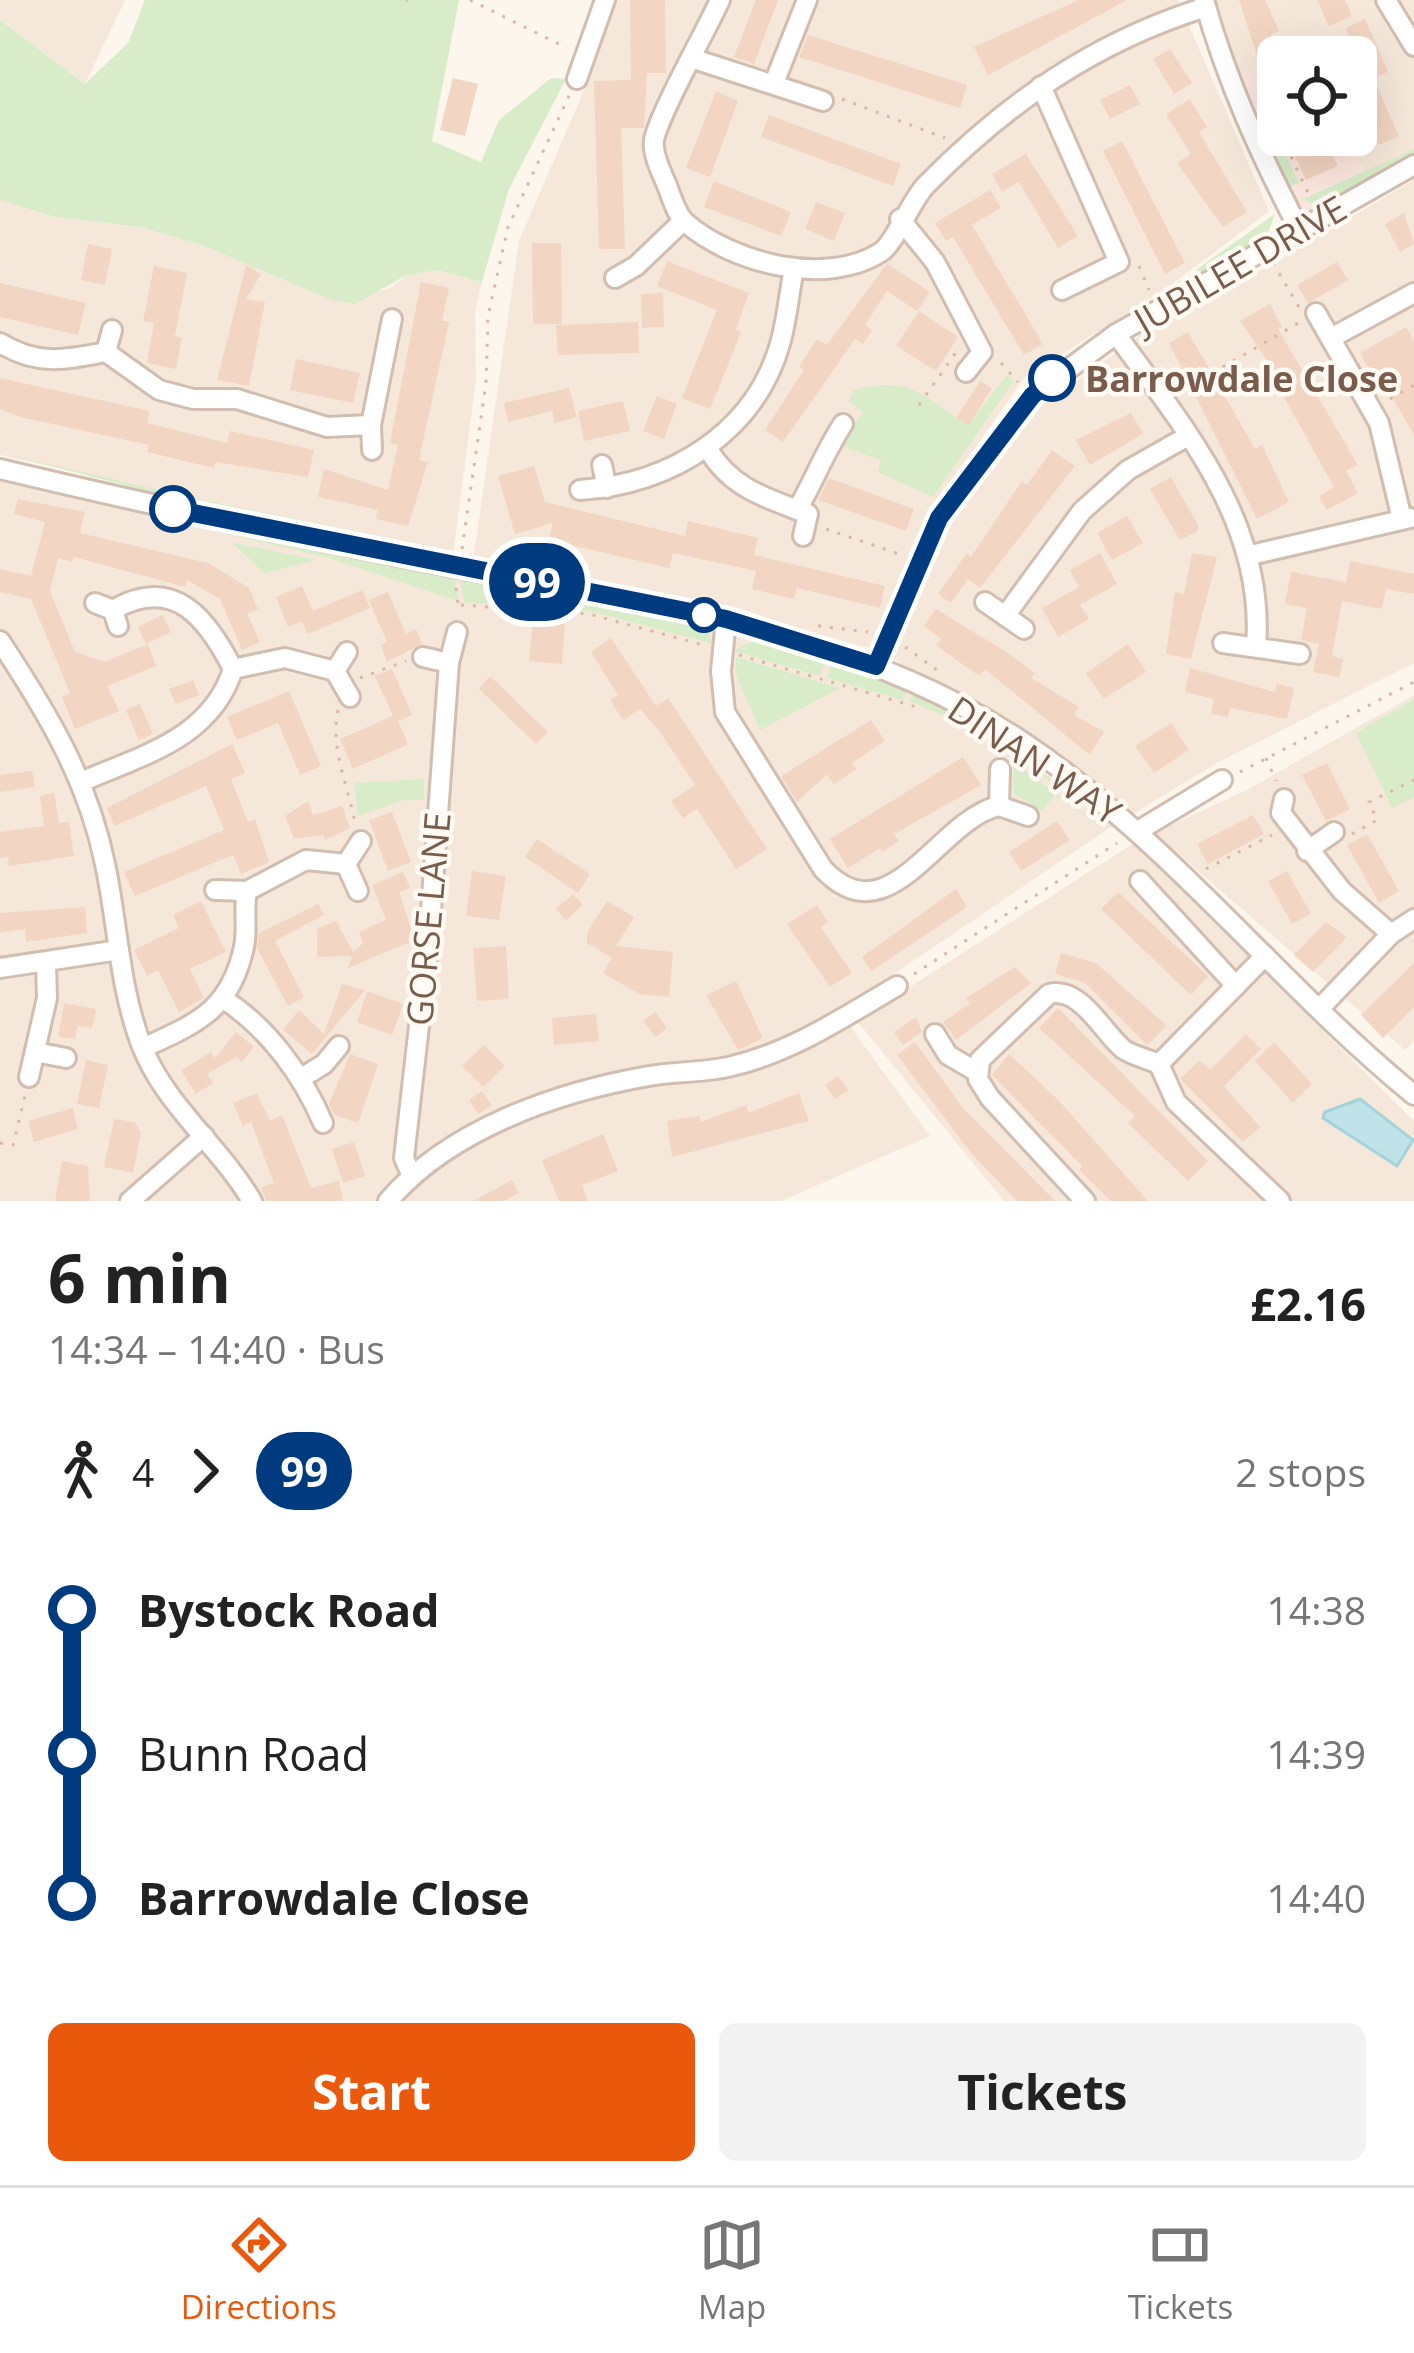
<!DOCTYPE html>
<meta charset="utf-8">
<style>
:root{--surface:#fff;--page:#f2f2f2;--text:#222;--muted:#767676;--line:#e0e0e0;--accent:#ea580c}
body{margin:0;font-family:"Open Sans",sans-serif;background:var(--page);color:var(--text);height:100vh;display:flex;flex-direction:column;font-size:45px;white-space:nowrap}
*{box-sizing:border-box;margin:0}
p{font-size:39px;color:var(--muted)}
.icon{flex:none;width:66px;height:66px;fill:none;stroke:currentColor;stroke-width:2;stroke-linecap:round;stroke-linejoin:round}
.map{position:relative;height:1201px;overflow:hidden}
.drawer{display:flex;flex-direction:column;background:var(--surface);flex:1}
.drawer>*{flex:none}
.badge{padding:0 24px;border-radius:39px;font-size:42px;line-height:78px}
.buttons{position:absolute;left:1257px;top:36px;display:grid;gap:24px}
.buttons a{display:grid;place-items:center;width:120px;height:120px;border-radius:18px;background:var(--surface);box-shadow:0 12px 48px #0002;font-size:60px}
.map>.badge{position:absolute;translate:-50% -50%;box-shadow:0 0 0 6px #fff}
.legs{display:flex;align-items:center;gap:18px;height:132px;padding:0 48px;font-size:39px}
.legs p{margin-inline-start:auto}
.headline{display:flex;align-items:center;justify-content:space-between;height:204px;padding:0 48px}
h1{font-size:66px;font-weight:700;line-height:90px}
.primary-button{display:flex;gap:24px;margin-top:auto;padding:24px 48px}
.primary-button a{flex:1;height:138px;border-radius:18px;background:var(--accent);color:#fff;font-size:48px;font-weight:700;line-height:138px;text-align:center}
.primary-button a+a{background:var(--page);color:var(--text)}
ul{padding:0 48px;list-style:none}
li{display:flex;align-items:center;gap:42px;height:144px;font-size:45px}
li i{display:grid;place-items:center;width:18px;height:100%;margin:0 15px;background:currentColor}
li i::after{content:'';width:30px;height:30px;margin:-15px;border:9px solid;border-radius:50%;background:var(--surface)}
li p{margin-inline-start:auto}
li:first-child i{background:linear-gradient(#0000 50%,currentColor 0)}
li:last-child i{background:linear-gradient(currentColor 50%,#0000 0)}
.tab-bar{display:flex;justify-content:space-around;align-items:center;height:168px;border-top:3px solid var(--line);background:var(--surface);font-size:33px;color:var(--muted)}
.tab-bar a{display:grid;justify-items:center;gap:6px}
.tab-bar .selected{color:var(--accent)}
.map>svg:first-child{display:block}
.residential{fill:#f5e8da}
.commercial{fill:#fde8e0}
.green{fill:#d8ecc9}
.water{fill:#bfe3e8;stroke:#a5d3da;stroke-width:3}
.building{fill:#f3d5c3}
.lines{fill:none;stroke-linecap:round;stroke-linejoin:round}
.minor-casing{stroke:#d1beb0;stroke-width:24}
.path{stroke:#d9b8a5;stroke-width:3;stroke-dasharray:3 9;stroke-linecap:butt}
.minor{stroke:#fff;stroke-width:18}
.line-1-casing{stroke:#fff;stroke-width:27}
.line-1{stroke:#003b80;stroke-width:18}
.stop-1-dot{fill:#fff;stroke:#003b80;stroke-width:6}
.labels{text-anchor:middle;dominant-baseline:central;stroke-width:9;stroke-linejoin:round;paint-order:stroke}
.street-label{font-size:36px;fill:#7a5c4d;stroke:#fffaf3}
.stop-label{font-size:36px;font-weight:bold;fill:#7a5c4d;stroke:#fffaf3;text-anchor:start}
</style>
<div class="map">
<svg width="1414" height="1201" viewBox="0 0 1414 1201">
<rect width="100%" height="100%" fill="#fdf6ec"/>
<g class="residential">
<polygon points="0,0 125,0 85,84 0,20"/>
<polygon points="615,0 1178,0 1269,211 1168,287 1023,379 936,504 873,649 657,593 473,560 519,241 582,95"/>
<polygon points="1213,0 1414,0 1414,155 1369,180 1347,135 1356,135 1356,57 1318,57 1312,47 1237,78"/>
<polygon points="1414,180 1414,663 1215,764 1133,814 1052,751 893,659 954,519 1039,408 1150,328 1271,265"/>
<polygon points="0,200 55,217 140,227 199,244 331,300 389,289 407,275 437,270 482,282 475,311 476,380 453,555 0,455"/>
<polygon points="0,479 309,549 766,640 833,660 911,691 1007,746 1114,825 839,1011 930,1136 781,1201 0,1201"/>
<polygon points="1414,695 1414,1042 1405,1050 1154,833 1247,790"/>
<polygon points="1134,843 1414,1121 1414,1201 1004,1201 857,1021"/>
</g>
<polygon class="commercial" points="1278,61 1278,135 1347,135 1369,180 1304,216 1270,157 1237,78"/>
<g class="green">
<polygon points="145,0 459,0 432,141 481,162 499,120 551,78 566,79 509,189 482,282 437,270 407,275 355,304 331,300 199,244 140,227 55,217 0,200 0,20 85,84 128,43"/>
<polygon points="1273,129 1299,183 1290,186 1264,132"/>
<polygon points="1414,149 1414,155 1324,206 1301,200"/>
<polygon points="1275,214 1266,238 1149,303"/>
<path d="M1008 374 1013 382 933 497 878 472 881 460 841 446 863 412 849 401 854 390C912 375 920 395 968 425Z"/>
<polygon points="0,453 172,493 171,497"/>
<polygon points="180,495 457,553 269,519"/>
<polygon points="72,497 455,578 458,601 329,558"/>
<polygon points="231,542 316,560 265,573"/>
<polygon points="469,555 703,600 469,559"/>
<polygon points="460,579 694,622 705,627 714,644 590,611 464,602"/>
<polygon points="758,638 827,658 820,676 734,651"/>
<polygon points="736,657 840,688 760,730 736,675"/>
<polygon points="833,660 908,690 902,700 827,678"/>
<polygon points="914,693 992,737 1097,811 959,722 909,701"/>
<polygon points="1414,699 1414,797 1392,808 1356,733"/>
<polygon points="1014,762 1103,829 1055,795 1042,811 1013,793"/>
<polygon points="424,779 424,800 404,800 358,816 354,783"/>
</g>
<polygon class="water" points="1360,1099 1413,1140 1397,1166 1323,1118 1325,1112"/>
<g class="building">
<polygon points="630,0 665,0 666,73 647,73 644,128 621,128 625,249 599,249 594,81 631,80"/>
<polygon points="756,0 778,0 754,64 734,57"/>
<polygon points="1079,0 1127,0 988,75 974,47"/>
<polygon points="1239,0 1265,0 1279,31 1271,34 1281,56 1260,65"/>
<polygon points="1317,0 1345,0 1352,16 1329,26"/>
<polygon points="1365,19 1388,72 1368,81 1345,28"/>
<polygon points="808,35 967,85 960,108 799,57"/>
<polygon points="1170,49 1192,83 1174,94 1153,59"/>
<polygon points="453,78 478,84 465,136 440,130"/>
<polygon points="1375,82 1399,136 1379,145 1356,93"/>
<polygon points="1130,85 1140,104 1110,119 1100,100"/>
<polygon points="716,91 738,101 710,177 686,168"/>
<polygon points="1190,99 1207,127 1199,132 1247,212 1223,227 1177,163 1191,154 1166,114"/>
<polygon points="769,115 901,164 893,186 761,137"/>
<polygon points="1285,135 1323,135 1338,166 1306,180"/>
<polygon points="1122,141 1185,263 1165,274 1103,151"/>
<polygon points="1026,154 1078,236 1058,248 1019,182 1002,192 992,174"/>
<polygon points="714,181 791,212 781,236 704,207"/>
<polygon points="990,190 1001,208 972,225 1043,344 1024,355 953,237 946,241 935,223"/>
<polygon points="816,202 845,213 834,241 805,229"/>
<polygon points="1404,213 1414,244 1400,252 1385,224"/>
<polygon points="532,243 561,243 562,324 533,324"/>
<polygon points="88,244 112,249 105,285 81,280"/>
<polygon points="667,261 749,293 736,330 741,332 710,409 682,398 717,310 657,286"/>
<polygon points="1337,262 1348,280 1308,303 1297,285"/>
<polygon points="887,264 930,292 917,311 887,291 865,325 872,330 863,344 855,339 783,442 765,430 804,370 799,367 817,339 827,345"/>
<polygon points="246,265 261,274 246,299 265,302 249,386 217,380"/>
<polygon points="154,266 187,273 175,336 182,338 176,369 147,363 154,323 143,321"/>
<polygon points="421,282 449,288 442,321 449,322 419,460 428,462 408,526 376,519 378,510 318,497 324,469 388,490 398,445 390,443"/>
<polygon points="0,283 86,303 78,335 0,317"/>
<polygon points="663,293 664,327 642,328 641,294"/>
<polygon points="1270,304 1282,327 1278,329 1358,465 1346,471 1358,493 1327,510 1319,496 1334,487 1275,381 1279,379 1240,321"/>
<polygon points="919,311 958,337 936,371 896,346"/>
<polygon points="638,322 639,353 558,355 556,325"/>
<polygon points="1406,327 1414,341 1414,435 1382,379 1377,383 1360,353"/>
<polygon points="1188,332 1255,449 1262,445 1289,502 1257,519 1169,343"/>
<polygon points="296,359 360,373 353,403 290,390"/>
<polygon points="0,378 150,411 147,423 227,443 230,431 314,450 308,477 216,462 214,468 147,452 149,445 20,417 0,409"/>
<polygon points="980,381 992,388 969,425 956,418"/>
<polygon points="569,388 577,417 555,423 552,411 508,422 504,403"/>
<polygon points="657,396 677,404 664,439 643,431"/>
<polygon points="623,401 630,431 584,441 578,411"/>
<polygon points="1131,413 1143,434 1090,465 1076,440"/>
<polygon points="1052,450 1075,466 980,588 968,579 951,603 938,594 967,553 971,557 1022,481 1027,485"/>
<polygon points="534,466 545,502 685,536 688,521 758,538 754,555 885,586 880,608 797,588 794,599 752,589 756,571 710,561 673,553 669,568 549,540 553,523 515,534 498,476"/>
<polygon points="1171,477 1198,525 1198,531 1180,540 1150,489"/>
<polygon points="829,478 914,509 906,531 818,500"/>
<polygon points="18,499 85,512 80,533 208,563 249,588 258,609 247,614 260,642 242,650 220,599 187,580 185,587 74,557 72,562 58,558 50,591 75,652 105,662 148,644 156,666 107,686 119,711 75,729 62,697 70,693 31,599 0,592 0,569 31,576 45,522 14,514"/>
<polygon points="1127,516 1143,543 1112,560 1097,533"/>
<polygon points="1100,553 1117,584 1080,605 1089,619 1058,637 1042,608 1079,587 1070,570"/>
<polygon points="1192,553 1217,557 1191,659 1166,654 1175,592 1184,594"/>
<polygon points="1350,561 1414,574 1414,594 1386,589 1382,609 1342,601 1332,656 1343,659 1339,677 1313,672 1319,644 1301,640 1307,608 1285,604 1291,572 1346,582"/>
<polygon points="302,586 313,611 362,590 370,608 308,634 302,621 288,627 276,597"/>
<polygon points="388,592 406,634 416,629 422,644 387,662 381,645 387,642 369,600"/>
<polygon points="936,609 1011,655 1035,673 1031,678 1079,707 1074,715 1104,732 1090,755 985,669 979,676 936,645 941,639 924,626"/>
<polygon points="162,615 171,632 146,644 138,627"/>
<polygon points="533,622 565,624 562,664 529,661"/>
<polygon points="611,638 656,706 668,698 767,849 736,869 697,809 683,818 671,801 695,785 660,732 640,709 623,720 610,700 618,695 591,652"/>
<polygon points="1128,644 1146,672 1104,699 1086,673"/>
<polygon points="1190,668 1275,692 1276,684 1294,688 1287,719 1230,708 1228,717 1211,714 1214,699 1185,692"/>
<polygon points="392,669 412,715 398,721 408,744 353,769 340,739 393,716 375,676"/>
<polygon points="490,676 548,732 536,744 479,689"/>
<polygon points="193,680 199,695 176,704 169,689"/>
<polygon points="289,691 321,766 300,775 278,723 237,740 227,717"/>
<polygon points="140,704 153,734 139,740 126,710"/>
<polygon points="871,720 885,741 852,763 857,769 834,784 827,774 797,802 781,776"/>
<polygon points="1171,723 1189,750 1154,773 1135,746"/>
<polygon points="232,744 245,773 231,779 248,822 255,819 269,862 241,874 233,855 135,896 124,872 224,830 206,786 114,826 107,808"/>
<polygon points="963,757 981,785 894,834 899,841 882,852 880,848 848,868 830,839"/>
<polygon points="1327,763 1350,809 1326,821 1302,775"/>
<polygon points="32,771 35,787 0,792 0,775"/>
<polygon points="54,793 59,823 69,822 74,856 9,866 8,857 0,858 0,832 44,826 40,796"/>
<polygon points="308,801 313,815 342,806 350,828 325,840 323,835 294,839 285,816"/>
<polygon points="392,812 411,862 388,871 369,820"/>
<polygon points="1253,815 1264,834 1208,864 1197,844"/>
<polygon points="1057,821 1070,840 1021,871 1009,852"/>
<polygon points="1367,834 1399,891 1379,903 1347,845"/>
<polygon points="537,839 590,874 578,893 525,857"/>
<polygon points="472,871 506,876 499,920 466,916"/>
<polygon points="1287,871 1311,914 1292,924 1268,881"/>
<polygon points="403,872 410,888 399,892 415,940 348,968 352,956 317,957 317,929 336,921 353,952 363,943 359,932 386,920 372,885"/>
<polygon points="956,889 967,907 871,971 862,957"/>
<polygon points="1118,892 1208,976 1191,995 1101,909"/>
<polygon points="573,894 583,905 566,920 556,909"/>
<polygon points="201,901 226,952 190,969 204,998 179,1012 158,970 147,976 134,950 179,928 173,915"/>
<polygon points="607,901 634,917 616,946 673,952 669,997 639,994 603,973 612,958 587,943 587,933"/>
<polygon points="318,904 324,915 275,941 304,997 288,1006 257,948 259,933"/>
<polygon points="817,905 828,922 821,927 852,973 830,987 787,924"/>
<polygon points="85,907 87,933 26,942 25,929 0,933 0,913"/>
<polygon points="1326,922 1347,937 1313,972 1294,955"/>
<polygon points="506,946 509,999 477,1001 473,948"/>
<polygon points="1061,953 1096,963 1167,1026 1147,1045 1084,982 1055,974"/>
<polygon points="1414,963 1414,1007 1383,1038 1361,1015"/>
<polygon points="1015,967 1031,983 956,1040 943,1022 970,1003 966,998"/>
<polygon points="736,981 763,1038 738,1050 706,995"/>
<polygon points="342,984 365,990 312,1054 283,1030 299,1010 324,1034"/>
<polygon points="367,991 403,1004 392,1035 357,1022"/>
<polygon points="64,1003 96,1009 92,1028 78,1026 75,1039 58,1037"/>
<polygon points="1058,1008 1208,1161 1188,1181 1128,1123 1135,1116 1039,1028"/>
<polygon points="655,1012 667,1028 656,1037 643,1021"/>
<polygon points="596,1014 599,1041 554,1045 552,1018"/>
<polygon points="916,1017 922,1032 903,1045 894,1032"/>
<polygon points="236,1032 254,1047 242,1062 236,1057 207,1074 213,1083 196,1094 181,1070 211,1052 215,1058"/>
<polygon points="1246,1034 1261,1049 1224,1086 1260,1127 1243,1142 1180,1079 1200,1060 1210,1070"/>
<polygon points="915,1042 963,1108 1055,1201 1017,1201 971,1153 897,1055"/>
<polygon points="1274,1042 1312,1084 1293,1103 1255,1061"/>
<polygon points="484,1045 505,1066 483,1087 462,1066"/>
<polygon points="350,1054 378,1064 358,1123 334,1115 329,1104"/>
<polygon points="1009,1054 1058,1100 1148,1201 1111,1201 1079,1170 1082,1166 992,1075"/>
<polygon points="86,1060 108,1065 99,1108 77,1104"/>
<polygon points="838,1076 848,1090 835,1099 825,1085"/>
<polygon points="482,1091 492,1105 478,1114 469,1100"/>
<polygon points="257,1093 270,1121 282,1115 311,1188 339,1181 343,1201 266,1201 261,1187 274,1183 251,1122 243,1126 233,1103"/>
<polygon points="799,1093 809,1121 672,1157 667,1121 700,1116 701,1122 746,1105 749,1113"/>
<polygon points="73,1108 78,1129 34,1142 28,1121"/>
<polygon points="114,1119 135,1122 141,1133 133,1173 104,1167"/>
<polygon points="603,1134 618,1171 582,1185 588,1201 559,1201 542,1160"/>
<polygon points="354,1142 365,1176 343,1183 332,1149"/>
<polygon points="62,1161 88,1166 90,1201 55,1201"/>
<polygon points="512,1180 519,1193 503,1201 473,1201"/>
</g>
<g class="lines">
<defs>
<g id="minor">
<path d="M720 0C706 31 659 114 654 140 652 153 661 172 666 183 671 195 676 215 686 223 734 264 827 287 881 252 895 243 910 202 926 185 1008 102 1094 42 1206 7"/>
<path d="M1204 0C1227 82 1260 154 1299 229"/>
<polyline points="1386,0 1414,46"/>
<polyline points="694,59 823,101"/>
<polyline points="577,79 605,0"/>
<polyline points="774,83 807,0"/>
<polyline points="1041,86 1119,262 1062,290"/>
<polyline points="900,219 935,262 982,352 966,372"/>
<polyline points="615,278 636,266 683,221"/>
<polyline points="1316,313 1379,423 1402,519"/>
<path d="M1116 334C1186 430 1266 524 1256 647"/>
<polyline points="1331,338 1414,293"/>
<path d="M0 343C38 366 64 360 106 352L112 330"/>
<polyline points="106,352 159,390 193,399 237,399 327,427 371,425 372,450"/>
<polyline points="371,425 392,319"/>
<path d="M708 449C731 489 767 498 808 514L803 536"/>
<polyline points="602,465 607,488"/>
<path d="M0 469C150 505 302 537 454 567 649 604 853 629 1023 742 1170 841 1278 984 1414 1095"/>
<path d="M580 490C670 484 754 434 780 344 787 320 789 293 794 269"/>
<path d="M797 510C814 481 824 453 843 424"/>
<polyline points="1251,555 1410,518"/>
<polyline points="985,602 1024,629"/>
<polyline points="95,603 113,610 118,626"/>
<polyline points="1005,616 1082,511 1128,470 1188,436"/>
<path d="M726 619 721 671 725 712 823 869C890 940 938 819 999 806L1000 769"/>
<path d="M0 641C47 712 88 780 105 864 118 924 119 986 141 1044 165 1106 219 1145 252 1201"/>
<polyline points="1223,643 1300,654"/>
<polyline points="347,652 335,671 350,697"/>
<polyline points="423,657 449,663"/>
<polyline points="876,666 939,517 1032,396 1116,334 1414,165"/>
<polyline points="233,669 285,658 335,671"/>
<path d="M81 782C142 755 211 739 233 669 208 620 175 574 113 610"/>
<polyline points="1284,799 1281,813 1342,891 1391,934"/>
<polyline points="999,806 1028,816"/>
<polyline points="1138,831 1222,780"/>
<polyline points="1307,851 1334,832"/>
<polyline points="1140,881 1236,986"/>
<polyline points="215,890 247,891"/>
<polyline points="358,891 346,864 361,841"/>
<polyline points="1265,956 1159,1064 1176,1102 1280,1201"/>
<polyline points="0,968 119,950"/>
<path d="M225 1000C269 1029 303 1076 323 1123"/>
<polyline points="1321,1007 1391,934 1414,919"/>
<polyline points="935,1034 948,1055 977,1072"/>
<path d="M143 1048C197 1023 230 1011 244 947 248 928 243 909 247 891L306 860 346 864"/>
<polyline points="35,1052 66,1058"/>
<polyline points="29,1077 47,998 46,965"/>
<polyline points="303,1077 324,1064 339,1046"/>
<polyline points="411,1174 404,1158 429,938 449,663 457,632"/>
<polyline points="130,1201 204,1136"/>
<path d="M388 1201C450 1129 557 1092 649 1076 676 1071 705 1073 732 1066 792 1052 844 1017 897 986"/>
<path d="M1085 1201 990 1098 978 1079 980 1060 1049 994C1080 986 1102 1031 1123 1049 1133 1056 1148 1059 1159 1064"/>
</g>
</defs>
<use href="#minor" class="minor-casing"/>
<g class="path">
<polyline points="470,0 567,48"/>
<polyline points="406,1 407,0"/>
<polyline points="842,99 945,138"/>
<polyline points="1278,103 1271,113 1278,129"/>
<polyline points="1281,135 1308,193"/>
<polyline points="1273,263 1299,307"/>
<polyline points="1139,266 1149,290"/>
<polyline points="1001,363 1018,382"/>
<polyline points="1181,391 1302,321"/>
<polyline points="1390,399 1414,385"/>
<polyline points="919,405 959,348"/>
<polyline points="826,529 902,555"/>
<polyline points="462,549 486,383 488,316 508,227 569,96"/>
<polyline points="456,588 459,612"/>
<polyline points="461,605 589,614 707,646"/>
<polyline points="818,626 868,632"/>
<polyline points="905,647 941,673"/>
<polyline points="739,655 920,708"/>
<polyline points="360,678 406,661"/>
<path d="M338 710C330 750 348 784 355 823"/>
<polyline points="1266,758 1276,781"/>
<polyline points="1240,772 1414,682"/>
<polyline points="1352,834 1377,820 1369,802 1414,780"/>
<polyline points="1206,869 1272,835"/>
<polyline points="914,974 1117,843"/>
<polyline points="0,1143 13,1145 25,1096"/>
</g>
<use href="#minor" class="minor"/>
</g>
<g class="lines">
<defs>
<polyline id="line-1" points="173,509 726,619 876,666 939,518 1032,396 1052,378"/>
</defs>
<use href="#line-1" class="line-1-casing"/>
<use href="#line-1" class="line-1"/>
</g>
<g class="stop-1-dot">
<circle cx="1052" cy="378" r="21"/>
<circle cx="173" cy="509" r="21"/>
<circle cx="704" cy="615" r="15"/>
</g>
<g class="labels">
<g class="street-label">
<text transform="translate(1240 264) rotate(-30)">JUBILEE DRIVE</text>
<text transform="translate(1035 760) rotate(34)">DINAN WAY</text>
<text transform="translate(428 919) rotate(-85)">GORSE LANE</text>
</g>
<g class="stop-label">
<text x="1085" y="378">Barrowdale Close</text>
</g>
</g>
</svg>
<div class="buttons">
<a><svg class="icon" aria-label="locate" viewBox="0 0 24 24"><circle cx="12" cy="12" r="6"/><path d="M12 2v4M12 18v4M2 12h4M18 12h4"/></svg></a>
</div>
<b class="badge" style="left:537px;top:582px;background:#003b80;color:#fff">99</b>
</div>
<section class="drawer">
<div class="headline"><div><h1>6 min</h1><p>14:34 – 14:40 · Bus</p></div><b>£2.16</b></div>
<div class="legs"><svg class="icon" aria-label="walk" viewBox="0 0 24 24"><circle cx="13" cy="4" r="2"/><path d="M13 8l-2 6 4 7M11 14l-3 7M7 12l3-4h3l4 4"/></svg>4<svg class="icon" aria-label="forward" viewBox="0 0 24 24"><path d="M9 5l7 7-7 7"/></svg><b class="badge" style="background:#003b80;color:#fff">99</b><p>2 stops</p></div>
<ul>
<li><i style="color:#003b80"></i><b>Bystock Road</b><p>14:38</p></li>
<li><i style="color:#003b80"></i><span>Bunn Road</span><p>14:39</p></li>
<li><i style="color:#003b80"></i><b>Barrowdale Close</b><p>14:40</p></li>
</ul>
<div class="primary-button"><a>Start</a><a>Tickets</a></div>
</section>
<nav class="tab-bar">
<a class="selected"><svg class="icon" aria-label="directions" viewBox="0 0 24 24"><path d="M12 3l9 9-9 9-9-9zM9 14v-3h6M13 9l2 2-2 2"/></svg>Directions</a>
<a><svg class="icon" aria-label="map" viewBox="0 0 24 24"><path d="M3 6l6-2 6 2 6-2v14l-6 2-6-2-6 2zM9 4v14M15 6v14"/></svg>Map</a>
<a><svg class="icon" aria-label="tickets" viewBox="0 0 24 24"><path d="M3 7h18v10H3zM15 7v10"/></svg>Tickets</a>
</nav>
